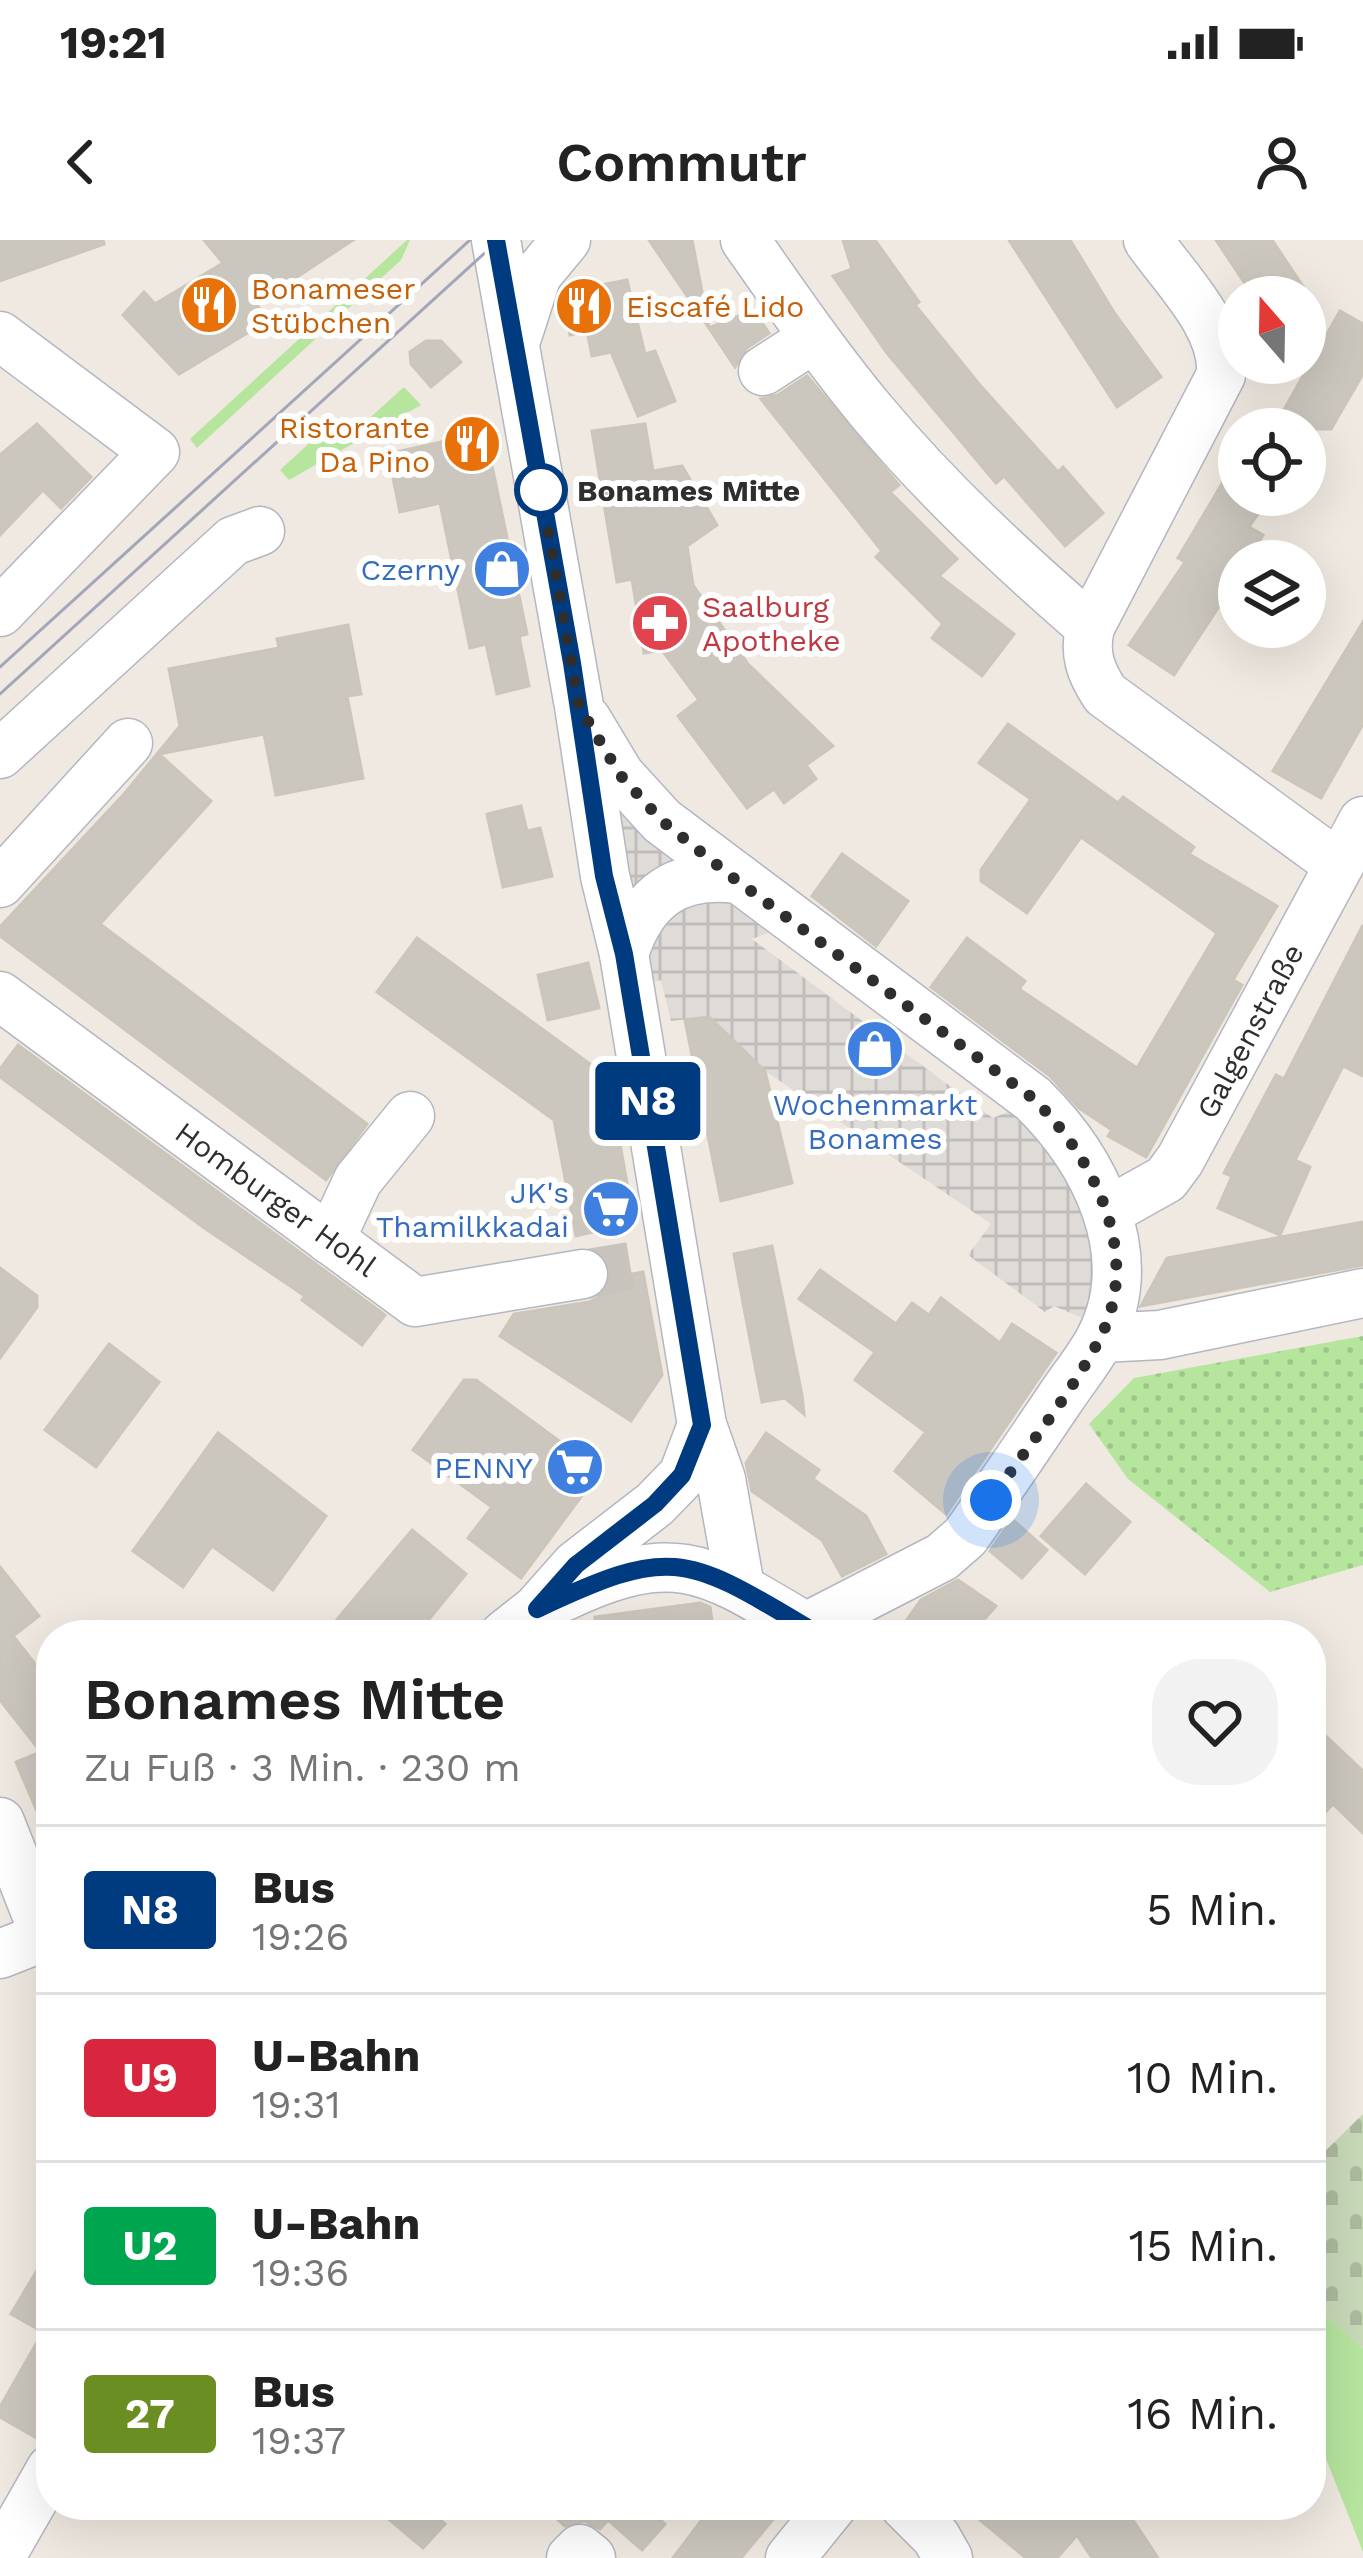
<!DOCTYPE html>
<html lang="de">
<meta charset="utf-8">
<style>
:root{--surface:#fff;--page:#f2f2f2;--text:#222;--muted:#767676;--line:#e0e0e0}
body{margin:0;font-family:"Work Sans",sans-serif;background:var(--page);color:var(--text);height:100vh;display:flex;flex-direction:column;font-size:45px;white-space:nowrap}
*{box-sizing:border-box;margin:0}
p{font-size:39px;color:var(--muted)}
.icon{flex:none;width:66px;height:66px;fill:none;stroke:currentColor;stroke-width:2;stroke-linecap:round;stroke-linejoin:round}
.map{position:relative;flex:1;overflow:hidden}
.drawer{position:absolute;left:36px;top:1380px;width:1290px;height:900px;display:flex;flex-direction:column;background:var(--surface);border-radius:48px;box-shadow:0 12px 48px #0002}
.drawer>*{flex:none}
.badge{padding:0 24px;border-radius:9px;font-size:42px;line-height:78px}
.needle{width:78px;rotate:340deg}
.fabs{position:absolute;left:1218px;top:36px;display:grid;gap:24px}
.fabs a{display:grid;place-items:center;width:108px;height:108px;border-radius:50%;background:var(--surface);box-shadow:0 12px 48px #0002;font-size:60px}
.you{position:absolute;width:60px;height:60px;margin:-30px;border:9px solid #fff;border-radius:50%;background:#1a73e8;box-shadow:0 0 0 18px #1a73e833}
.map>.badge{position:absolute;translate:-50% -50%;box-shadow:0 0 0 6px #fff}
.round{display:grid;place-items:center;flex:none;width:126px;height:126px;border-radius:48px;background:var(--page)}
.overview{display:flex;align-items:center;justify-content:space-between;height:204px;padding:0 48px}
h1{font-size:57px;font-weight:600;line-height:90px}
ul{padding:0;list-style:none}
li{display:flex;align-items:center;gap:36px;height:168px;padding:0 48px;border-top:3px solid var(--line)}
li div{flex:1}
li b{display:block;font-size:45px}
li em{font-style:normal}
li .badge{min-width:132px;font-weight:700;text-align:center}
.status{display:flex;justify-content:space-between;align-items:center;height:84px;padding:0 60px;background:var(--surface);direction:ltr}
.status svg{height:33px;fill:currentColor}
header{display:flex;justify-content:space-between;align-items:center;height:156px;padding:0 48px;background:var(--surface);font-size:54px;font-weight:600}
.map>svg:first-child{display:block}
.grass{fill:#b6e59e}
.cemetery{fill:url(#cemetery-stones)}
.park{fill:url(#park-dots)}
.plaza{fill:url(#plaza-grid)}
.building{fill:#cbc7bf;stroke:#cbc5ba;stroke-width:3}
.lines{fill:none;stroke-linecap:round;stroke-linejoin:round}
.minor-tunnel{stroke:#c8c4bd;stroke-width:48;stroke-dasharray:48 24;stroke-linecap:butt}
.minor-casing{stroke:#b4b7c1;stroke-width:51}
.minor{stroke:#fff;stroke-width:48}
.tram{stroke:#a3a6b8;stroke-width:3}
.line-casing{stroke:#fff;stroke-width:27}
.line{stroke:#003b80;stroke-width:18}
.walk{stroke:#2e2e2e;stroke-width:12;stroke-dasharray:0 21.6}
.stop-dot{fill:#fff;stroke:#003b80;stroke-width:6}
.labels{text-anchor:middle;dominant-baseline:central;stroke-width:12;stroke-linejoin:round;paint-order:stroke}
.food-label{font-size:30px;fill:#c56008;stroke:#fff;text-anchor:start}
.stop-label{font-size:30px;font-weight:bold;fill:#2e2e2e;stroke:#fff;text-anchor:start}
.shop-label{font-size:30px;fill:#366cbe;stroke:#fff;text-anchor:end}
.health-label{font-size:30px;fill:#be3a42;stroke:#fff;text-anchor:start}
.street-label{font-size:30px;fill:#2e2e2e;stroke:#fff}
</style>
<div class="status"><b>19:21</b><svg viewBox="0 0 49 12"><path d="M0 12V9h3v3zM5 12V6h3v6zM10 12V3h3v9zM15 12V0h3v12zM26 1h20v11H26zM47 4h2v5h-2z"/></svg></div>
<header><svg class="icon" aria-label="back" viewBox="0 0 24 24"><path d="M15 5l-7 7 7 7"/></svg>Commutr<svg class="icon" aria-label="person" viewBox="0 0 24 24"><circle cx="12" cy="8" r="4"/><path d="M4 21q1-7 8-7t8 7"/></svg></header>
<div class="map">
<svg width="1363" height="2318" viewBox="0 0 1363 2318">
<defs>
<pattern id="cemetery-stones" width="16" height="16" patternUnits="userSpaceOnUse" patternTransform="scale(3)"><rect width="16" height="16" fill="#c8d9b8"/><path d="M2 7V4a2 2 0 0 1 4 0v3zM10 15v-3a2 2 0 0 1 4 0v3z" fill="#acbb9e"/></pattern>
<pattern id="park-dots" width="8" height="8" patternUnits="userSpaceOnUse" patternTransform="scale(3)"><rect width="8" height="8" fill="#b6e59e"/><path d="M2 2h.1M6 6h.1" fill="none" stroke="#9dc588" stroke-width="1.8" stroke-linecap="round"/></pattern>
<pattern id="plaza-grid" width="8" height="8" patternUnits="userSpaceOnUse" patternTransform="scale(3)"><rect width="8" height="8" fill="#dfdcd8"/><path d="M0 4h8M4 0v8" fill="none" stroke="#c0bdba"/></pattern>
</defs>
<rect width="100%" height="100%" fill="#efe9e1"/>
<g class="grass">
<polygon points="407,0 410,0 401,20 197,208 190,199"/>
<polygon points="404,147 421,165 289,240 280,230 338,177 353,193"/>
<polygon points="1311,2062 1363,2108 1363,2312 1311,2181"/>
</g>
<polygon class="cemetery" points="1363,1874 1363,2108 1311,2062 1311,1925"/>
<polygon class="park" points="1363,1096 1363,1325 1270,1352 1128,1239 1089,1184 1134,1138"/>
<g class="plaza">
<polygon points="620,561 693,615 637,656 615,632"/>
<polygon points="689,659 744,664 781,688 752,699 993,878 1021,866 1044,887 1096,1006 1087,1080 1054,1066 1045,1072 968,1015 991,984 765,831 710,777 671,781 661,740 646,744 648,694"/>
</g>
<g class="building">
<polygon points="0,0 103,0 104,4 0,41"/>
<polygon points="204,0 353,0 256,64 269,80 179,134 123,75 144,52 155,64 223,23"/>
<polygon points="649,0 692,0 709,88"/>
<polygon points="843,0 875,0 919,62 915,65 979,144 1058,232 1063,227 1103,273 1065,306 1004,236 996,243 887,113 833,36 852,29"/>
<polygon points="1009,0 1070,0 1115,74 1161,137 1117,167"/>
<polygon points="1216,0 1272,0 1310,57 1254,57"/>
<polygon points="627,40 645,114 655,111 675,161 638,176 611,112 592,116 587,91 570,95 561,53"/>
<polygon points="753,70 769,93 747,108 735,127 709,88"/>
<polygon points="1340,71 1363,84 1363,134 1331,189 1273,189"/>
<polygon points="426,101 441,101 461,122 431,147 411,124 410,112"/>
<polygon points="807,136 899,245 890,252 957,319 939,336 1014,394 982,436 932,398 943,384 876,317 882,311 761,159 778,155"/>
<polygon points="37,184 91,237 61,268 43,250 0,295 0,215"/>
<polygon points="645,184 653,231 682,226 717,285 687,306 693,345 748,424 833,506 806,525 816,539 784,563 774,549 747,568 678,476 699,460 662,410 644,413 632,339 617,342 592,191"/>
<polygon points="485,192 527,394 519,396 529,446 497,454 486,404 470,408 440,263 400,272 388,214"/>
<polygon points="1239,215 1239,255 1271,255 1249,287 1263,295 1248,321 1239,321 1239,336 1174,435 1129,405 1185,322 1178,318"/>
<polygon points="1363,382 1363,484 1321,558 1273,531"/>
<polygon points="348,385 361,454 347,456 363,538 276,555 264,494 159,514 211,561 100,684 367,884 326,940 0,696 0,687 125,553 180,486 169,429 279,408 277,399"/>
<polygon points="1008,484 1118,563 1123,557 1194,607 1189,614 1277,666 1233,740 1242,745 1146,917 1108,896 1112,890 1079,868 1050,836 931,747 967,698 1025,741 1019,749 1137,828 1217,693 1081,597 1027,673 981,641 981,630 1031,559 979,523"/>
<polygon points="521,566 527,591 540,588 552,636 503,647 487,574"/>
<polygon points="842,614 908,661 876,706 812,656"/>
<polygon points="1363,685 1363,836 1343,826 1295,920 1310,927 1280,995 1218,968 1232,936 1224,933 1276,835 1284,839"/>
<polygon points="417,698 608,837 634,982 576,996 554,880 377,752"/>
<polygon points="588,723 599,768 548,780 538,735"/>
<polygon points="709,777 765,831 792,943 721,961 685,780"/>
<polygon points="18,805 385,1075 362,1105 302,1060 305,1056 203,987 0,837 0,829"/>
<polygon points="1363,982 1363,1025 1141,1066 1167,1018"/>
<polygon points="772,1006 802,1155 804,1174 785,1158 762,1162 743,1063 734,1014"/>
<polygon points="0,1028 37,1056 37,1067 0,1118"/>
<polygon points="820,1030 896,1084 912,1063 929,1075 941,1058 1000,1103 1012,1084 1056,1113 946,1274 895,1231 926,1192 855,1140 875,1112 799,1059"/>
<polygon points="643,1032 662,1135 631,1181 500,1096 514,1074 589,1062 602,1055 610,1038"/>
<polygon points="109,1104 159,1142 96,1227 45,1190"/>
<polygon points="464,1140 476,1140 600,1231 521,1338 468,1298 492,1267 413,1210"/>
<polygon points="218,1193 326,1276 273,1350 212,1306 183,1347 133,1311"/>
<polygon points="766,1193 819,1230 813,1239 866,1276 886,1314 842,1336 822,1300 752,1251 746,1223"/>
<polygon points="1086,1244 1130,1282 1085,1334 1041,1296"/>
<polygon points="1012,1279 1047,1310 1022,1338 990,1311"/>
<polygon points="412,1290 466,1334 416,1395 324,1395"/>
<polygon points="0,1327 39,1376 13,1396 51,1444 51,1604 16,1522 41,1512 0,1460"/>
<polygon points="958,1340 996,1366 970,1395 920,1395 904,1384 921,1360"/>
<polygon points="700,1363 710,1367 714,1395 596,1395 595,1377"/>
<polygon points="1311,1482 1363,1531 1363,1593 1333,1564 1311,1587"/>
<polygon points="51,2007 51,2181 40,2200 0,2177 0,2167 43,2092 11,2074"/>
<polygon points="372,2265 422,2265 445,2284 423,2308"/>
<polygon points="542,2265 644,2265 665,2284 642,2310 608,2280 600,2289 584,2281 565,2286"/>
<polygon points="713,2265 785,2265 741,2318 673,2318"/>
<polygon points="962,2265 1123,2265 1158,2318 1092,2318 1077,2295 1057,2318 1026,2318"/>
</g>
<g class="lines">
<polyline class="minor-tunnel" points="583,1034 642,1024"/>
<defs>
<g id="minor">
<polyline points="496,0 579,466 605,636 624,714 702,1185 721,1239 740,1347"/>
<path d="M745 0C786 58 826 117 872 172 938 251 1013 320 1090 387 1084 414 1090 431 1105 454L1339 625"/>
<polyline points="0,96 155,212 0,372"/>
<polyline points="517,97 537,35 566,0"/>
<polyline points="763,131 814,98"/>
<path d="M1090 387 1221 135C1225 86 1175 39 1148 0"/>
<path d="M587 480 620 535 662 581 1033 859C1094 919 1144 1014 1100 1099 1089 1120 1072 1140 1059 1160 1028 1206 997 1252 965 1297L942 1317 806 1387 797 1395"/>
<polyline points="0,514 233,301 260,291"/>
<polyline points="0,643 128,503"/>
<path d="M624 714C642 658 676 631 737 639"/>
<polyline points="0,756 415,1062 583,1034"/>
<polyline points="1107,972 1166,939 1180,920 1363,581"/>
<polyline points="330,1000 358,940 410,876"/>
<polyline points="1101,1098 1160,1095 1363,1053"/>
<path d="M563 1357C675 1304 706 1327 806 1387"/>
<polyline points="504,1395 537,1369 576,1325 655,1264 683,1235 702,1185"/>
<polyline points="0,1582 45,1696"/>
<polyline points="0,1714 51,1694"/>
<polyline points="904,2265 936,2297 948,2318"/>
<polyline points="0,2318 51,2229"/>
<polyline points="571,2318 580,2309 591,2318"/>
<polyline points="790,2318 833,2265"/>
</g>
</defs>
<use href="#minor" class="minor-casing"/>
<use href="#minor" class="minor"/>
<g class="tram">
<polyline points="0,427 470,0"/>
<polyline points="0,454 499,0"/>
</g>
</g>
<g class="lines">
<defs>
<path id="line" d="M496 0 572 423 604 636 624 714 702 1185 682 1235 655 1264 576 1325 537 1369C669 1307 683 1313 806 1387"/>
</defs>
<use href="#line" class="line-casing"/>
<use href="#line" class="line"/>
<path class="walk" d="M541 250 579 466 620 535 662 581 736 640 1034 859C1094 919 1144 1015 1099 1100 1070 1156 1026 1208 991 1260"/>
</g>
<defs>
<symbol id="restaurant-disc" viewBox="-11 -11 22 22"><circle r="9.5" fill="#e8710a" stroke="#fff"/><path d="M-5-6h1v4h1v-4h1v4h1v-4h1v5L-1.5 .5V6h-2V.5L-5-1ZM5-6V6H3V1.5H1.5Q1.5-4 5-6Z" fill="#fff"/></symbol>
<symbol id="shop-disc" viewBox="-11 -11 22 22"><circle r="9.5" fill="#3f7fe0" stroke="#fff"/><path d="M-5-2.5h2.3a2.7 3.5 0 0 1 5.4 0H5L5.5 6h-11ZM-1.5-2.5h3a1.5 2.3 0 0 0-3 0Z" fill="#fff"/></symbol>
<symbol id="pharmacy-disc" viewBox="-11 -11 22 22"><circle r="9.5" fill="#e0444e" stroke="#fff"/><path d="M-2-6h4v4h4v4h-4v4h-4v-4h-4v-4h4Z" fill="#fff"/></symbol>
<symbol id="supermarket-disc" viewBox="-11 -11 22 22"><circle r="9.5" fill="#3f7fe0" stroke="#fff"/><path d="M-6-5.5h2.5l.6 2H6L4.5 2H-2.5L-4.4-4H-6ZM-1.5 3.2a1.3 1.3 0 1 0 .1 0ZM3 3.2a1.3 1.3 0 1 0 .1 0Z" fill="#fff"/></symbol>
</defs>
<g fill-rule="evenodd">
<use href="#restaurant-disc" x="176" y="32" width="66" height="66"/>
<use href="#restaurant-disc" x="551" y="33" width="66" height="66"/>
<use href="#restaurant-disc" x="439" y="171" width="66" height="66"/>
<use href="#shop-disc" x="469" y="296" width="66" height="66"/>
<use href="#pharmacy-disc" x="627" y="350" width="66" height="66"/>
<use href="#shop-disc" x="842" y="776" width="66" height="66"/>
<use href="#supermarket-disc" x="578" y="936" width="66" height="66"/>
<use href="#supermarket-disc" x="542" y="1194" width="66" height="66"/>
</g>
<circle class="stop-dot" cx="541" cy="250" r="24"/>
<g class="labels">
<g class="food-label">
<text x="251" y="48">Bonameser<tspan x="251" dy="34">Stübchen</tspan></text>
<text x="626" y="66">Eiscafé Lido</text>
<text x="430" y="187" text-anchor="end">Ristorante<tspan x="430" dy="34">Da Pino</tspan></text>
</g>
<g class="stop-label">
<text x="577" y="250">Bonames Mitte</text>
</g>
<g class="shop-label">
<text x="460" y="329">Czerny</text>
<text x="875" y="864" text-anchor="middle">Wochenmarkt<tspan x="875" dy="34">Bonames</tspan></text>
<text x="569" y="952">JK's<tspan x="569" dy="34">Thamilkkadai</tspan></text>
<text x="533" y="1227">PENNY</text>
</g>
<g class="health-label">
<text x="702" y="366">Saalburg<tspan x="702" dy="34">Apotheke</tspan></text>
</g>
<g class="street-label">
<text transform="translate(1250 791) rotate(-62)">Galgenstraße</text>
<text transform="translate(276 959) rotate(36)">Homburger Hohl</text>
</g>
</g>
</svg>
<div class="fabs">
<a><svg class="needle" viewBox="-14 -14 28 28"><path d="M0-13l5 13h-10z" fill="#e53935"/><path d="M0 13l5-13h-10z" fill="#767676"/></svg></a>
<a><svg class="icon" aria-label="locate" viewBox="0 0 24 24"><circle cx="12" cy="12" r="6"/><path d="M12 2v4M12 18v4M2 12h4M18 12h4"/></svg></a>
<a><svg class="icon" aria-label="layers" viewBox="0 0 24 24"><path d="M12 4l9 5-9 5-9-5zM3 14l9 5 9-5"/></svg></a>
</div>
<div class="you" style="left:991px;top:1260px"></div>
<b class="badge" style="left:648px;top:861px;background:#003b80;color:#fff">N8</b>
<section class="drawer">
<div class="overview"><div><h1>Bonames Mitte</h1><p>Zu Fuß · 3 Min. · 230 m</p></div><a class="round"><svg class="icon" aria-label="heart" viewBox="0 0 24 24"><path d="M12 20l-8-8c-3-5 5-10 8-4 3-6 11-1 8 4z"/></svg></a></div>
<ul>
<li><span class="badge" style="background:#003b80;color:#fff">N8</span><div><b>Bus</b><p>19:26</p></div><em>5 Min.</em></li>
<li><span class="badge" style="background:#d7263d;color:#fff">U9</span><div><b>U-Bahn</b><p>19:31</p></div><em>10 Min.</em></li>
<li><span class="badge" style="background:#00a54f;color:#fff">U2</span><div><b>U-Bahn</b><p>19:36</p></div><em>15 Min.</em></li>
<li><span class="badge" style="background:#6b8e23;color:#fff">27</span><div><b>Bus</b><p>19:37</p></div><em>16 Min.</em></li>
</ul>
</section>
</div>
